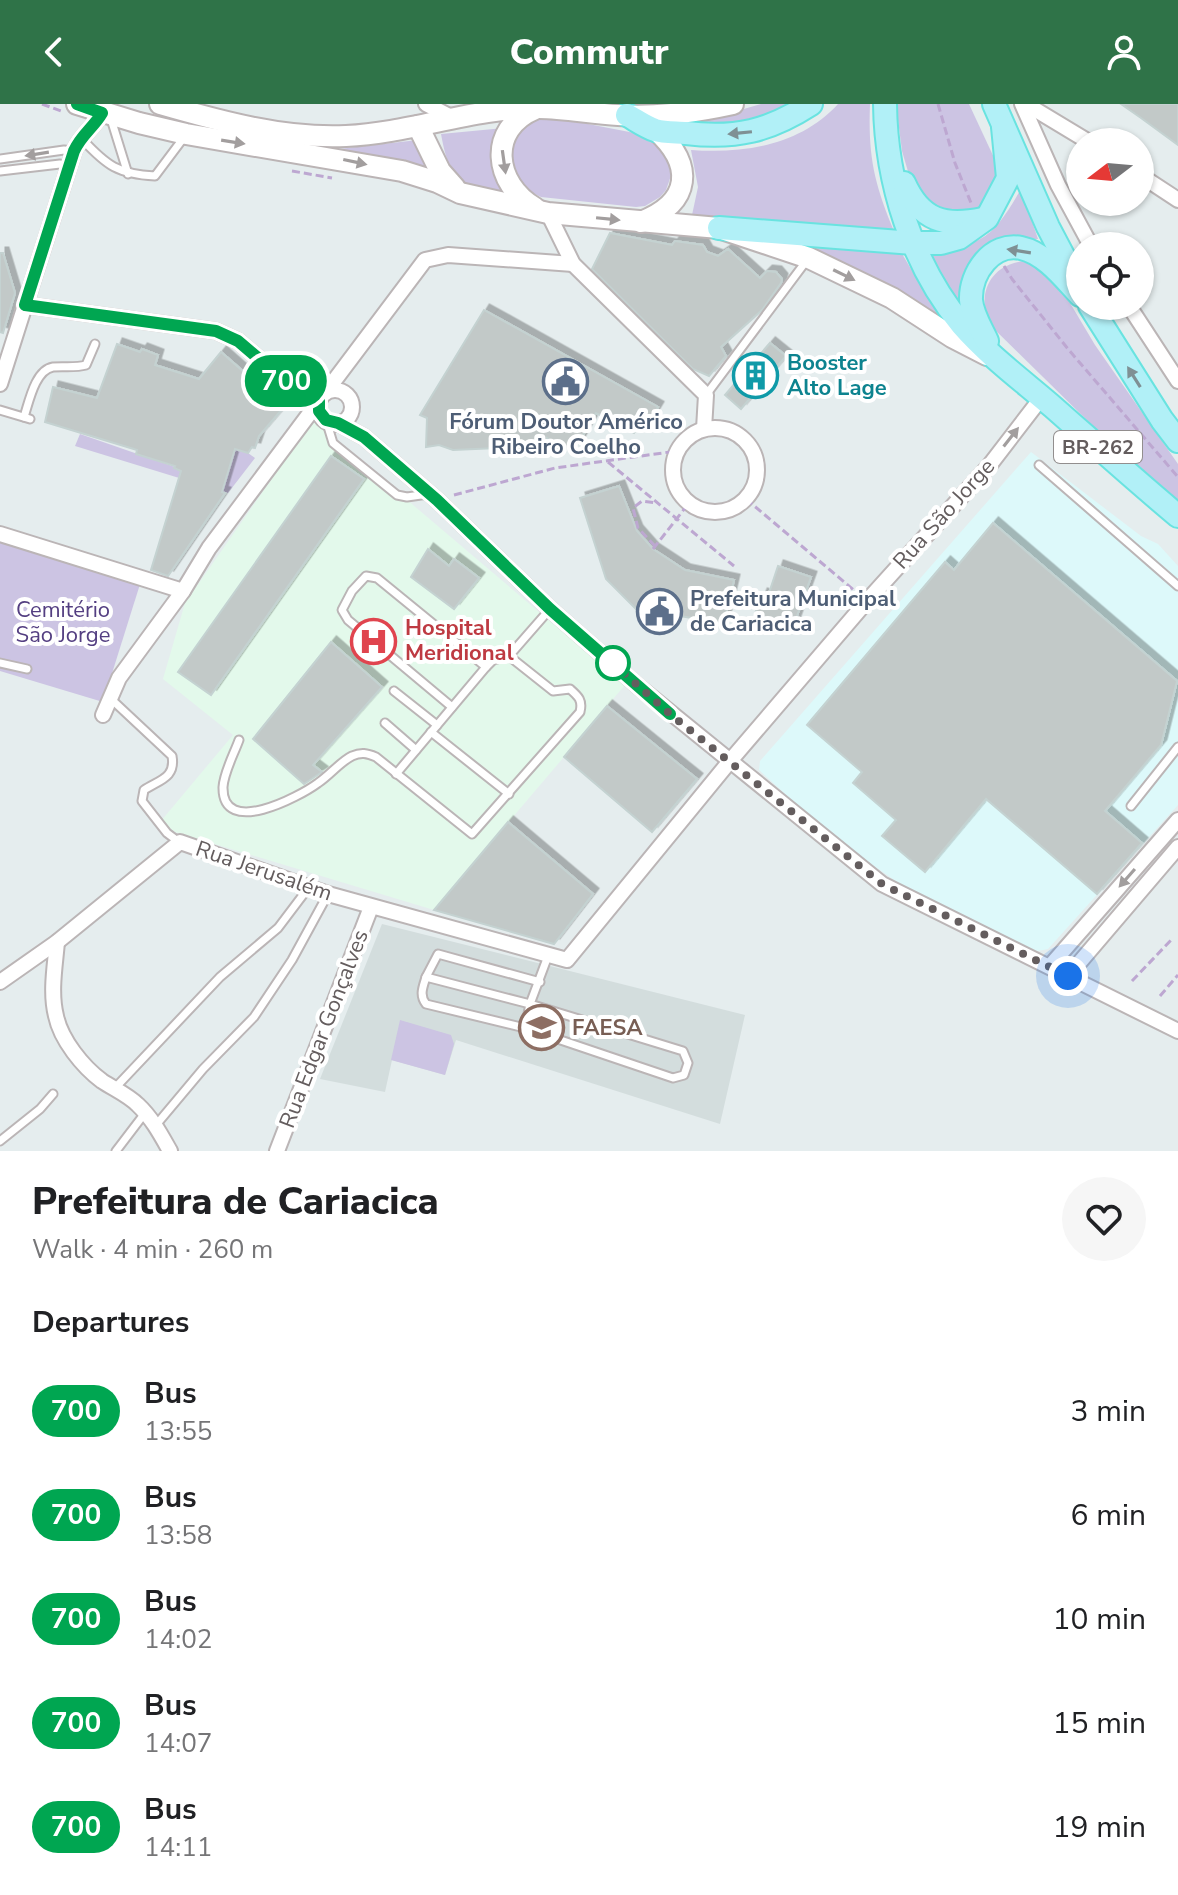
<!DOCTYPE html>
<meta charset="utf-8">
<style>
:root{--surface:#fff;--page:#f6f6f6;--text:#202124;--muted:#757577;--accent:#2f7348}
body{margin:0;font-family:"Nunito Sans",sans-serif;background:var(--page);color:var(--text);height:100vh;display:flex;flex-direction:column;font-size:30px;white-space:nowrap}
*{box-sizing:border-box;margin:0}
p{font-size:26px;color:var(--muted)}
.icon{flex:none;width:44px;height:44px;fill:none;stroke:currentColor;stroke-width:2;stroke-linecap:round;stroke-linejoin:round}
.map{position:relative;height:1047px;overflow:hidden}
.panel{display:flex;flex-direction:column;background:var(--surface);flex:1}
.panel>*{flex:none}
.badge{padding:0 16px;border-radius:26px;font-size:28px;line-height:52px}
.needle{width:52px;rotate:254deg}
.fabs{position:absolute;left:1066px;top:24px;display:grid;gap:16px}
.fabs a{display:grid;place-items:center;width:88px;height:88px;border-radius:50%;background:var(--surface);box-shadow:0 2px 6px #0004;font-size:40px}
.you{position:absolute;width:40px;height:40px;margin:-20px;border:6px solid #fff;border-radius:50%;background:#1a73e8;box-shadow:0 0 0 12px #1a73e833}
.map>.badge{position:absolute;translate:-50% -50%;box-shadow:0 0 0 4px #fff}
h2{padding:0 32px;font-size:30px;line-height:72px}
.round{display:grid;place-items:center;flex:none;width:84px;height:84px;border-radius:42px;background:var(--page)}
.headline{display:flex;align-items:center;justify-content:space-between;height:136px;padding:0 32px}
h1{font-size:38px;font-weight:800;line-height:60px}
ul{padding:0;list-style:none}
li{display:flex;align-items:center;gap:24px;height:104px;padding:0 32px}
li div{flex:1}
li b{display:block;font-size:30px}
li em{font-style:normal}
li .badge{min-width:88px;font-weight:700;text-align:center}
header{display:flex;justify-content:space-between;align-items:center;height:104px;padding:0 32px;background:var(--accent);color:#fff;font-size:36px;font-weight:800}
.map>svg:first-child{display:block}
.commercial{fill:#ddf9fa}
.education{fill:#d3dddd}
.medical{fill:#e3f9eb}
.green{fill:#ccc4e3}
.building{fill:#c2c9c8;stroke:#c4d2d1;stroke-width:2;filter:url(#shadow)}
.lines{fill:none;stroke-linecap:round;stroke-linejoin:round}
.lane-casing{stroke:#bbb5b6;stroke-width:11}
.street-casing{stroke:#bbb5b6;stroke-width:18}
.secondary-casing{stroke:#bbb4b5;stroke-width:24}
.primary-casing{stroke:#69e3e0;stroke-width:26}
.path{stroke:#bda7d1;stroke-width:3;stroke-dasharray:8 4;stroke-linecap:butt}
.lane{stroke:#fff;stroke-width:7}
.street{stroke:#fff;stroke-width:14}
.secondary{stroke:#fff;stroke-width:20}
.primary{stroke:#b1f0f7;stroke-width:22}
.oneway{fill:#7f9094}
.oneway2{fill:#a29e9e}
.line-casing{stroke:#fff;stroke-width:18}
.line{stroke:#00a651;stroke-width:12}
.walk{stroke:#645d5e;stroke-width:8;stroke-dasharray:0 14.4}
.stop-dot{fill:#fff;stroke:#00a651;stroke-width:4}
.labels{text-anchor:middle;dominant-baseline:central;stroke-width:8;stroke-linejoin:round;paint-order:stroke}
.shield{fill:#fff;stroke:#928e8e;stroke-width:2}
.shield-label{font-size:20px;font-weight:bold;fill:#645d5e}
.culture-label{font-size:22px;font-weight:bold;fill:#0d838f;stroke:#fff;text-anchor:start}
.service-label{font-size:22px;font-weight:bold;fill:#4e5e75;stroke:#fff}
.street-label{font-size:22px;fill:#645d5e;stroke:#fff}
.park-label{font-size:22px;fill:#533e81;stroke:#fff}
.health-label{font-size:22px;font-weight:bold;fill:#be3a42;stroke:#fff;text-anchor:start}
.education-label{font-size:22px;font-weight:bold;fill:#785e54;stroke:#fff;text-anchor:start}
</style>
<header><svg class="icon" aria-label="back" viewBox="0 0 24 24"><path d="M15 5l-7 7 7 7"/></svg>Commutr<svg class="icon" aria-label="person" viewBox="0 0 24 24"><circle cx="12" cy="8" r="4"/><path d="M4 21q1-7 8-7t8 7"/></svg></header>
<div class="map">
<svg width="1178" height="1047" viewBox="0 0 1178 1047">
<defs>
<filter id="shadow"><feDropShadow dx="5.5" dy="-5.5" stdDeviation="0" flood-color="#0004"/></filter>
</defs>
<rect width="100%" height="100%" fill="#e5edee"/>
<polygon class="commercial" points="1031,348 1141,432 1158,440 1178,462 1178,701 1048,845 1033,848 923,796 831,732 759,666 760,657"/>
<polygon class="education" points="382,820 745,911 720,1020 456,936 445,971 392,956 385,988 320,975"/>
<polygon class="medical" points="313,316 625,581 434,806 175,728 161,717 233,631 163,575 185,499"/>
<g class="green">
<polygon points="761,0 800,0 734,26 662,20 699,18"/>
<path d="M838 0H870C868 52 874 79 894 127L692 111 698 83 691 46C744 50 801 41 838 0Z"/>
<polygon points="896,0 969,0 996,58 997,76 984,100 977,106 950,113 914,88 902,47"/>
<path d="M547 12 650 32 669 51 672 69 666 86 660 93 645 102 636 103 541 93C499 77 500 18 547 12Z"/>
<path d="M504 24 511 95C462 82 451 84 441 30Z"/>
<polygon points="418,36 431,64 391,55 321,47"/>
<path d="M1021 85 1038 135 1010 136 965 210 920 145C980 144 991 137 1021 85Z"/>
<polygon points="788,138 901,148 928,194 952,220 871,173"/>
<path d="M1025 157 1036 159 1054 172 1095 241 1178 360V397L1098 327 991 222C975 191 990 160 1025 157Z"/>
<polygon points="80,330 224,380 235,344 248,349 255,354 228,389 75,342"/>
<polygon points="0,435 141,477 103,598 0,567"/>
<polygon points="400,916 451,931 454,940 445,971 391,956"/>
</g>
<g class="building">
<polygon points="1121,0 1178,0 1178,41 1141,14"/>
<polygon points="610,129 672,141 675,137 703,141 707,148 718,152 728,145 760,174 767,167 776,168 782,175 781,179 762,206 721,243 726,252 709,272 693,265 592,165"/>
<polygon points="0,149 3,149 15,189 3,229 0,228"/>
<polygon points="484,206 658,303 646,323 640,319 634,329 596,309 578,340 571,336 565,346 547,334 547,345 507,348 498,344 453,346 439,341 426,343 427,314 420,311"/>
<polygon points="770,239 786,252 741,305 725,291"/>
<polygon points="117,240 140,248 142,245 158,251 155,261 199,275 221,248 284,303 259,332 255,344 252,343 248,349 235,345 222,388 225,389 168,472 151,466 181,367 174,364 175,362 136,350 137,346 45,318 53,283 97,294"/>
<polygon points="331,352 364,375 211,591 178,568"/>
<polygon points="619,382 637,427 653,445 685,466 734,476 724,519 636,505 606,475 580,394"/>
<polygon points="993,419 1177,577 1161,641 1105,707 1142,739 1097,790 986,695 925,768 882,732 896,716 853,679 862,668 807,621 945,458 954,466"/>
<polygon points="428,445 449,462 454,455 479,474 454,505 411,473"/>
<polygon points="778,462 811,473 793,523 755,510 762,490 768,492"/>
<polygon points="331,538 382,583 313,661 322,668 304,680 253,635"/>
<polygon points="607,602 697,675 652,728 564,653"/>
<polygon points="508,718 593,790 554,840 434,806"/>
</g>
<g class="lines">
<defs>
<g id="lane">
<polyline points="111,15 128,70"/>
<path d="M82 35C107 62 118 70 155 72L185 32"/>
<polyline points="0,55 64,46 74,47"/>
<polyline points="0,67 60,60 69,63"/>
<polyline points="706,291 807,156"/>
<polyline points="0,306 30,315"/>
<path d="M24 313C29 298 35 266 53 263 64 262 75 264 86 261L95 240"/>
<polyline points="326,316 333,339 397,391 407,393 428,390"/>
<polyline points="1039,361 1178,482"/>
<polyline points="0,559 27,565"/>
<polyline points="394,587 437,621"/>
<path d="M110 594 172 652C176 674 159 676 144 686L142 697 167 729 179 738"/>
<polyline points="452,603 348,516 342,506 352,487 366,472 377,474 486,563"/>
<polyline points="385,619 416,646"/>
<polyline points="431,628 509,690"/>
<path d="M239 636C234 650 224 668 223 683 222 734 299 693 318 679 330 671 340 658 352 652 361 648 367 649 376 653L472 730 580 608C583 596 578 592 570 585L553 587 509 552"/>
<polyline points="396,670 486,563 493,556 509,552 550,505"/>
<polyline points="1131,702 1178,643"/>
<polyline points="426,873 438,850 540,878"/>
<path d="M525 924 673 974 684 971 688 959 683 947 530 900 426 873C423 883 419 891 426 900L525 924 530 900 548 852"/>
<polyline points="115,984 220,873 278,824 309,783"/>
<polyline points="156,1021 203,965 254,913 292,856 328,790"/>
<polyline points="0,1037 40,1005 53,990"/>
<polyline points="116,1047 145,1009"/>
</g>
<g id="street">
<polyline points="426,0 453,14"/>
<polyline points="1022,0 1058,81 1091,142"/>
<polyline points="1026,0 1089,38"/>
<polyline points="1140,71 1178,96"/>
<polyline points="548,109 573,160 706,291 704,325"/>
<polyline points="25,201 216,227 238,237 292,283 319,297 209,444 183,487 119,574 103,611"/>
<polyline points="1129,202 1178,277"/>
<path d="M0 280 74 47C81 31 94 23 102 9"/>
<circle cx="335" cy="303" r="17"/>
<polyline points="325,289 425,156 448,151 573,160"/>
<polyline points="338,319 364,333 437,396 550,505 639,583 882,780 1178,927"/>
<circle cx="715" cy="366" r="42"/>
<polyline points="0,430 183,487"/>
<path d="M57 838C55 862 50 888 56 912 61 936 83 963 102 977 114 985 128 991 138 1001 152 1014 161 1031 170 1047"/>
<polyline points="1050,862 1178,716"/>
<polyline points="1068,872 1178,743"/>
<polyline points="0,878 57,838 180,738 328,790 567,856 730,657 867,497 989,362 1042,293"/>
<polyline points="277,1047 371,803"/>
</g>
<g id="secondary">
<polyline points="77,0 139,19 186,30 402,67 437,78 460,89 548,109 719,124 809,154 892,194 952,233 987,251"/>
<path d="M160 0C219 17 284 35 346 32 412 29 474 3 539 4 566 4 592 10 618 11 657 14 696 8 733 0"/>
<polyline points="418,22 440,67 455,84"/>
<path d="M535 104C494 80 487 25 535 5"/>
<path d="M641 118C692 98 694 61 656 26"/>
</g>
<g id="primary">
<path d="M885 0C886 78 912 161 962 221 989 252 1023 277 1053 303 1095 340 1136 377 1178 412"/>
<polyline points="994,0 1048,123 1078,180"/>
<path d="M627 11C636 16 646 23 655 26 665 29 677 28 686 29 736 35 769 27 811 0"/>
<path d="M904 79C921 117 945 123 983 115"/>
<polyline points="719,124 913,139 941,139 959,134 987,114 1008,74 1003,23"/>
<polyline points="1090,202 1162,316 1178,337"/>
<path d="M987 237C981 224 972 210 971 196 970 169 992 138 1021 144 1045 149 1064 174 1080 191"/>
</g>
</defs>
<use href="#lane" class="lane-casing"/>
<use href="#street" class="street-casing"/>
<use href="#secondary" class="secondary-casing"/>
<use href="#primary" class="primary-casing"/>
<g class="path">
<polyline points="42,0 61,7"/>
<polyline points="938,0 955,59 971,99"/>
<polyline points="292,67 332,74"/>
<polyline points="1004,162 1012,175 1068,245 1178,373"/>
<polyline points="608,358 734,462"/>
<polyline points="454,391 555,364 677,347"/>
<polyline points="746,395 856,488"/>
<polyline points="655,442 638,424 633,404 642,397 656,399"/>
<polyline points="653,445 689,399"/>
<polyline points="1132,877 1173,834"/>
<polyline points="1160,892 1178,871"/>
</g>
<use href="#lane" class="lane"/>
<use href="#street" class="street"/>
<use href="#secondary" class="secondary"/>
<use href="#primary" class="primary"/>
</g>
<defs><path id="oneway-solid" d="M-6-.8H1V-3.2L6.5 0L1 3.2V.8H-6Z" transform="scale(2)"/></defs>
<g class="oneway">
<use href="#oneway-solid" transform="translate(740 29) rotate(174)"/>
<use href="#oneway-solid" transform="translate(1019 147) rotate(-171)"/>
<use href="#oneway-solid" transform="translate(1134 273) rotate(-122)"/>
</g>
<g class="oneway2">
<use href="#oneway-solid" transform="translate(233 38) rotate(9)"/>
<use href="#oneway-solid" transform="translate(37 50) rotate(171)"/>
<use href="#oneway-solid" transform="translate(355 58) rotate(12)"/>
<use href="#oneway-solid" transform="translate(504 58) rotate(82)"/>
<use href="#oneway-solid" transform="translate(608 115) rotate(6)"/>
<use href="#oneway-solid" transform="translate(844 171) rotate(26)"/>
<use href="#oneway-solid" transform="translate(1011 333) rotate(-52)"/>
<use href="#oneway-solid" transform="translate(1127 774) rotate(131)"/>
</g>
<g class="lines">
<defs>
<path id="line" d="M77 0 102 9C94 23 81 31 74 47L25 201 216 227 238 237 292 283 319 297V307L326 316 338 319 364 333 437 396 550 505 670 610"/>
</defs>
<use href="#line" class="line-casing"/>
<use href="#line" class="line"/>
<polyline class="walk" points="613,559 608,555 670,610 882,780 1068,872"/>
</g>
<defs>
<symbol id="building-ring" viewBox="-11 -11 22 22"><circle r="9.5" fill="#fff" stroke="#0f9aa8" stroke-width="1.5"/><path d="M-4-6H4V6H1V3H-1V6H-4ZM-2.5-4.3h1.7v1.8h-1.7ZM.8-4.3h1.7v1.8H.8ZM-2.5-1h1.7V.8h-1.7ZM.8-1h1.7V.8H.8Z" fill="#0f9aa8"/></symbol>
<symbol id="civic-ring" viewBox="-11 -11 22 22"><circle r="9.5" fill="#fff" stroke="#5c6f8a" stroke-width="1.5"/><path d="M-.6-6.5H3V-4.5H.6V-3L4-1V1h2V6H-6V1h2V-1L-.6-3ZM-1.2 2.5V6h2.4V2.5Z" fill="#5c6f8a"/></symbol>
<symbol id="hospital-ring" viewBox="-11 -11 22 22"><circle r="9.5" fill="#fff" stroke="#e0444e" stroke-width="1.5"/><path d="M-5-5h3v3.5h4V-5h3V5h-3V1.5h-4V5h-3Z" fill="#e0444e"/></symbol>
<symbol id="university-ring" viewBox="-11 -11 22 22"><circle r="9.5" fill="#fff" stroke="#8d6e63" stroke-width="1.5"/><path d="M0-5L7-2L0 1L-7-2ZM-4 1L0 2.5L4 1V4Q0 6-4 4Z" fill="#8d6e63"/></symbol>
</defs>
<g fill-rule="evenodd">
<use href="#building-ring" x="730" y="246" width="51" height="51"/>
<use href="#civic-ring" x="540" y="252" width="51" height="51"/>
<use href="#civic-ring" x="634" y="482" width="51" height="51"/>
<use href="#hospital-ring" x="348" y="512" width="51" height="51"/>
<use href="#university-ring" x="516" y="898" width="51" height="51"/>
</g>
<circle class="stop-dot" cx="613" cy="559" r="16"/>
<g class="labels">
<rect class="shield" x="1054" y="327" width="88" height="32" rx="6"/>
<g class="shield-label">
<text x="1098" y="343">BR-262</text>
</g>
<g class="culture-label">
<text x="787" y="259">Booster<tspan x="787" dy="25">Alto Lage</tspan></text>
</g>
<g class="service-label">
<text x="566" y="318">Fórum Doutor Américo<tspan x="566" dy="25">Ribeiro Coelho</tspan></text>
<text x="690" y="495" text-anchor="start">Prefeitura Municipal<tspan x="690" dy="25">de Cariacica</tspan></text>
</g>
<g class="street-label">
<text transform="translate(944 410) rotate(-48)">Rua São Jorge</text>
<text transform="translate(264 767) rotate(19)">Rua Jerusalém</text>
<text transform="translate(324 925) rotate(-69)">Rua Edgar Gonçalves</text>
</g>
<g class="park-label">
<text x="63" y="506">Cemitério<tspan x="63" dy="25">São Jorge</tspan></text>
</g>
<g class="health-label">
<text x="405" y="524">Hospital<tspan x="405" dy="25">Meridional</tspan></text>
</g>
<g class="education-label">
<text x="572" y="924">FAESA</text>
</g>
</g>
</svg>
<div class="fabs">
<a><svg class="needle" viewBox="-14 -14 28 28"><path d="M0-13l5 13h-10z" fill="#e53935"/><path d="M0 13l5-13h-10z" fill="#757577"/></svg></a>
<a><svg class="icon" aria-label="locate" viewBox="0 0 24 24"><circle cx="12" cy="12" r="6"/><path d="M12 2v4M12 18v4M2 12h4M18 12h4"/></svg></a>
</div>
<div class="you" style="left:1068px;top:872px"></div>
<b class="badge" style="left:286px;top:277px;background:#00a651;color:#fff">700</b>
</div>
<section class="panel">
<div class="headline"><div><h1>Prefeitura de Cariacica</h1><p>Walk · 4 min · 260 m</p></div><a class="round"><svg class="icon" aria-label="heart" viewBox="0 0 24 24"><path d="M12 20l-8-8c-3-5 5-10 8-4 3-6 11-1 8 4z"/></svg></a></div>
<h2>Departures</h2>
<ul>
<li><span class="badge" style="background:#00a651;color:#fff">700</span><div><b>Bus</b><p>13:55</p></div><em>3 min</em></li>
<li><span class="badge" style="background:#00a651;color:#fff">700</span><div><b>Bus</b><p>13:58</p></div><em>6 min</em></li>
<li><span class="badge" style="background:#00a651;color:#fff">700</span><div><b>Bus</b><p>14:02</p></div><em>10 min</em></li>
<li><span class="badge" style="background:#00a651;color:#fff">700</span><div><b>Bus</b><p>14:07</p></div><em>15 min</em></li>
<li><span class="badge" style="background:#00a651;color:#fff">700</span><div><b>Bus</b><p>14:11</p></div><em>19 min</em></li>
</ul>
</section>
